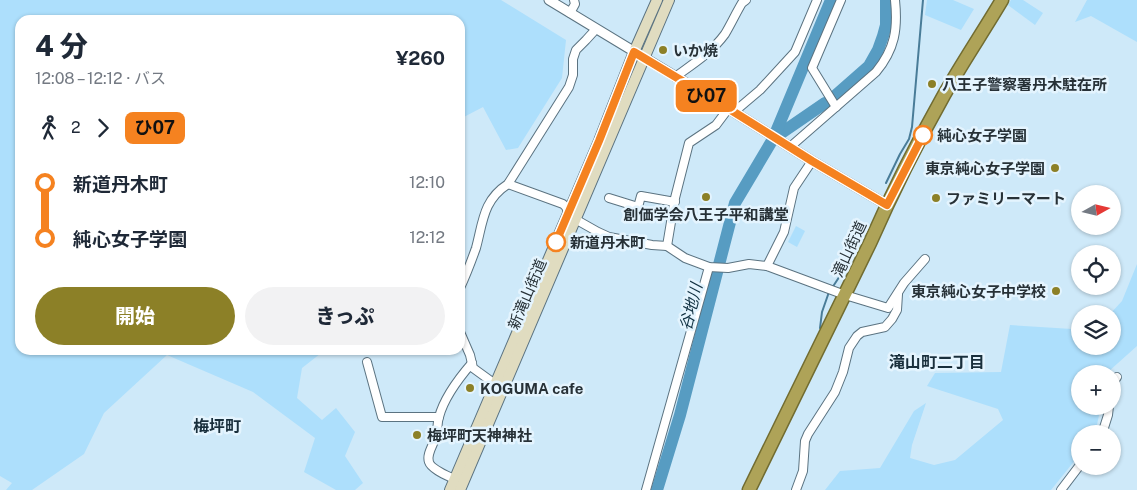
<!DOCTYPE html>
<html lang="ja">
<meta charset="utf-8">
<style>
:root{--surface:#fff;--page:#f2f2f3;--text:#1f2937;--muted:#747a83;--accent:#8c8027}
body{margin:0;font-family:"Public Sans","Noto Sans JP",sans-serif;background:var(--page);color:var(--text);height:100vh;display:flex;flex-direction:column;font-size:19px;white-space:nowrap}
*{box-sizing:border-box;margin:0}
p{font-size:16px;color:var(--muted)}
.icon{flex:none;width:28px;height:28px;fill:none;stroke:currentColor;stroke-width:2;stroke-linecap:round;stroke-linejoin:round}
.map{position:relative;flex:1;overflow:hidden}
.details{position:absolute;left:15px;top:15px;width:450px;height:340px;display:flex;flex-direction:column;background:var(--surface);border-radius:15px;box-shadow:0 1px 4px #0004}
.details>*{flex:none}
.badge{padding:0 10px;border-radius:8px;font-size:18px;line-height:32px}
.needle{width:32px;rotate:82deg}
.fabs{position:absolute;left:1071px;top:185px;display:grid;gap:10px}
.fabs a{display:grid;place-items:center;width:50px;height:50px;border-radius:50%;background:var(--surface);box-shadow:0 1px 4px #0004;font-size:25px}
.map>.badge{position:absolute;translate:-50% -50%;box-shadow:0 0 0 2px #fff}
.legs{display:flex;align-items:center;gap:8px;height:55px;padding:0 20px;font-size:16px}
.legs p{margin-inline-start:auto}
.head{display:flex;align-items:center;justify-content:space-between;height:85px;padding:0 20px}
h1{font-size:28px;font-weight:800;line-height:38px}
.cta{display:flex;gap:10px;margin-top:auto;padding:10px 20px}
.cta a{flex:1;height:58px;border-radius:30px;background:var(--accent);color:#fff;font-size:20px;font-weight:800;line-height:58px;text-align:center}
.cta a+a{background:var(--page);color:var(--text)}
ul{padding:0 20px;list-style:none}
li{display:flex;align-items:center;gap:18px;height:55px;font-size:19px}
li i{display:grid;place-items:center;width:8px;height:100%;margin:0 6px;background:currentColor}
li i::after{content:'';width:12px;height:12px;margin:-6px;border:4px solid;border-radius:50%;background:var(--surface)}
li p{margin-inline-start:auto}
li:first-child i{background:linear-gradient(#0000 50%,currentColor 0)}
li:last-child i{background:linear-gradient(currentColor 50%,#0000 0)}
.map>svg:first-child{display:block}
.green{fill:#addffc}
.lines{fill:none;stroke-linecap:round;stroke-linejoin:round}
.stream{stroke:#497c98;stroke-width:2}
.river{stroke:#579cc2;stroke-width:12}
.minor-casing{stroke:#5b7381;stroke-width:10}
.tertiary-casing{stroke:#5b7381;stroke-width:11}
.secondary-casing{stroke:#5b7381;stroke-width:12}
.trunk-casing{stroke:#716c31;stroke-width:15}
.minor{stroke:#fff;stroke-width:8}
.tertiary{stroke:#fff;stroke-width:9}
.secondary{stroke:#e0dcc0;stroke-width:10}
.trunk{stroke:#aea358;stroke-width:12}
.line-1-casing{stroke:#fff;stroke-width:11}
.line-1{stroke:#f58220;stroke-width:8}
.poi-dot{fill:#8c8027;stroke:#e4f4fe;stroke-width:2}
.stop-1-dot{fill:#fff;stroke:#f58220;stroke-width:2.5}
.labels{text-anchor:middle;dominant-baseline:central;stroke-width:5;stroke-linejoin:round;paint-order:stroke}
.poi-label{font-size:15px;font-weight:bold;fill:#273137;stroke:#e4f4fe;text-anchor:start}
.stop-label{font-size:15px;font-weight:bold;fill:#273137;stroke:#e4f4fe;text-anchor:start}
.street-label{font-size:15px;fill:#273137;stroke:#e4f4fe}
.water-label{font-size:16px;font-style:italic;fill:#113142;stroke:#e4f4fe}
.neighbourhood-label{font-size:16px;font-weight:bold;fill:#192f3c;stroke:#e4f4fe}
</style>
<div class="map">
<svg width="1137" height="490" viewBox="0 0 1137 490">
<rect width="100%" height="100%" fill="#cee9f9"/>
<g class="green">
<polygon points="0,0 501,0 566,40 562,78 518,148 506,150 483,107 460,119 460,20 20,20 20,350 325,350 302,368 297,398 322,420 336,408 355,432 345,456 363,483 355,490 336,490 304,472 315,438 253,392 167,355 104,413 84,454 32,490 6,490 12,483 0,476"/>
<polygon points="927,0 953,0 974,9 961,30 925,15"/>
<polygon points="1011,0 1023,0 1043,13 1035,25 1008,5"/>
<polygon points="1087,0 1137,0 1137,42 1091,16 1075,22"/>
<polygon points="796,226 805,231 797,247 788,242"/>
<polygon points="1137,264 1137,346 1108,372 1108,374 1080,374 1080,406 1101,406 1095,434 1080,434 1080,454 1051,490 825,490 840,471 880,468 914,411 926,403 912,445 910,458 934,465 955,460 1003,420 998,409 927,386 935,373 1001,372 1010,325 1072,329 1080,331 1080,346 1112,346 1112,314 1110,314 1122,301"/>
</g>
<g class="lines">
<g class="stream">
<polyline points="886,183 900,154 909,139 912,127 923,0"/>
<polyline points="832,288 847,265"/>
<polyline points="820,328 822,312 829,292"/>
</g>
<g class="river">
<polyline points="836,95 869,66 878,50 883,36 886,25 886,0"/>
<polyline points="774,138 825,103"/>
<polyline points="657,490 680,415 735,203 773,139 831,0"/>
</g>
<defs>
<g id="minor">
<polyline points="570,13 575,4 574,0"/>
<path d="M675 77C693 64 712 52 725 34 731 24 736 13 742 3L746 0"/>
<polyline points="836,107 812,68 841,0"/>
<polyline points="734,112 760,90 795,52 817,0"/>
<path d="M790 147 876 72C895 49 898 29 895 0"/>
<polyline points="508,184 563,204 566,207 568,212 575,219 598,232 609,237 652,245 667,246 685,258 709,267 728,268 749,264 767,266 845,295 888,308 904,283 925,259"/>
<polyline points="609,198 638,207 641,196 675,202"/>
<polyline points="667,246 675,198 689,143 716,125 728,109"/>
<polyline points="767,266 784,232 794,188 812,161"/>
<path d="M460 288C466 275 471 262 476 248 483 222 483 200 508 184L569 87 573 75V59L576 50 586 40 596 29"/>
<polyline points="460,332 470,355 473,368 495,384"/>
<polyline points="367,362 382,417 439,417"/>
<polyline points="1112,384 1117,377"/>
<polyline points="1102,434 1108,415 1109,406"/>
<path d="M454 479C448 476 431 469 429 462 426 454 434 444 436 436 438 430 437 423 439 417 444 398 459 378 472 363"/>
<polyline points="646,490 709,267"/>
<polyline points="796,490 803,471 805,441 808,434 835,392 843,372 849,348 857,336 862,332 885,327 892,319 897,310 898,294"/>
<polyline points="1061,490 1080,465"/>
</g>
<polyline id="tertiary" points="549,0 734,112 812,161 887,205"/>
<g id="secondary">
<polyline points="450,490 599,141 634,52 657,0"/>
<polyline points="460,490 669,0"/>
</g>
<path id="trunk" d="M749 490 870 243C892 193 917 143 944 95 962 63 983 32 1002 0"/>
</defs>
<use href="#minor" class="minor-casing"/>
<use href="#tertiary" class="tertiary-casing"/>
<use href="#secondary" class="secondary-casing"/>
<use href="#trunk" class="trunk-casing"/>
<use href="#minor" class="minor"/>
<use href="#tertiary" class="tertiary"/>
<use href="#secondary" class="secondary"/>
<use href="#trunk" class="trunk"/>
</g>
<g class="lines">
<defs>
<polyline id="line-1" points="556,242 599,141 634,52 734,112 812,161 887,205 923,135"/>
</defs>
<use href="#line-1" class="line-1-casing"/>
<use href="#line-1" class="line-1"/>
</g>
<g class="poi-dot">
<circle cx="663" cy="50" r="5"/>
<circle cx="932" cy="84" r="5"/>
<circle cx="1055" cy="168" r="5"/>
<circle cx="706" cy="197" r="5"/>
<circle cx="936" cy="198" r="5"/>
<circle cx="1056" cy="291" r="5"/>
<circle cx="470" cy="388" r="5"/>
<circle cx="417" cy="435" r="5"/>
</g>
<g class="stop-1-dot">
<circle cx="923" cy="135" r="9"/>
<circle cx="556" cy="242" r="9"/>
</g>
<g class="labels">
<g class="poi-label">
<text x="673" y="50">いか焼</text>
<text x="942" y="84">八王子警察署丹木駐在所</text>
<text x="1045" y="168" text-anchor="end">東京純心女子学園</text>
<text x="946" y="198">ファミリーマート</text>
<text x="706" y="214" text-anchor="middle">創価学会八王子平和講堂</text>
<text x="1046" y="291" text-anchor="end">東京純心女子中学校</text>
<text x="480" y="388">KOGUMA cafe</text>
<text x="427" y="435">梅坪町天神神社</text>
</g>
<g class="stop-label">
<text x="937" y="135">純心女子学園</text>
<text x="570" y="242">新道丹木町</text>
</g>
<g class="street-label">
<text transform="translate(849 249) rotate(-65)">滝山街道</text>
<text transform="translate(527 294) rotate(-67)">新滝山街道</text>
</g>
<g class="water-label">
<text transform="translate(691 307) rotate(-76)">谷地川</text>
</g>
<g class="neighbourhood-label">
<text x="937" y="362">滝山町二丁目</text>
<text x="217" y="426">梅坪町</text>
</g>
</g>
</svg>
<div class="fabs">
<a><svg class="needle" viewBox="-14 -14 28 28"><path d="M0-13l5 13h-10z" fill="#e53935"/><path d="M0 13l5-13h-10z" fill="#747a83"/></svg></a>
<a><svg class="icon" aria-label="locate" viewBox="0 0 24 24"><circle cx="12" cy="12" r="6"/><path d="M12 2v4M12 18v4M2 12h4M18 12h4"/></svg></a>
<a><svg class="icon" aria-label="layers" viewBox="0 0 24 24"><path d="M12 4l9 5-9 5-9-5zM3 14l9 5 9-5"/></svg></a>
<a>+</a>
<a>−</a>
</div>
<b class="badge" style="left:706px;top:96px;background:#f58220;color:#111">ひ07</b>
<section class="details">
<div class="head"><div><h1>4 分</h1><p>12:08 – 12:12 · バス</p></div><b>¥260</b></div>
<div class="legs"><svg class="icon" aria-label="walk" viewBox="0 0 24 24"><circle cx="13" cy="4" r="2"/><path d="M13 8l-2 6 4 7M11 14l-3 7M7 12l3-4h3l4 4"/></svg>2<svg class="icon" aria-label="forward" viewBox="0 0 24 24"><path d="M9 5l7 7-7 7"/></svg><b class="badge" style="background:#f58220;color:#111">ひ07</b></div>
<ul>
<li><i style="color:#f58220"></i><b>新道丹木町</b><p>12:10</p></li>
<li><i style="color:#f58220"></i><b>純心女子学園</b><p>12:12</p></li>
</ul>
<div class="cta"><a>開始</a><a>きっぷ</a></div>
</section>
</div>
